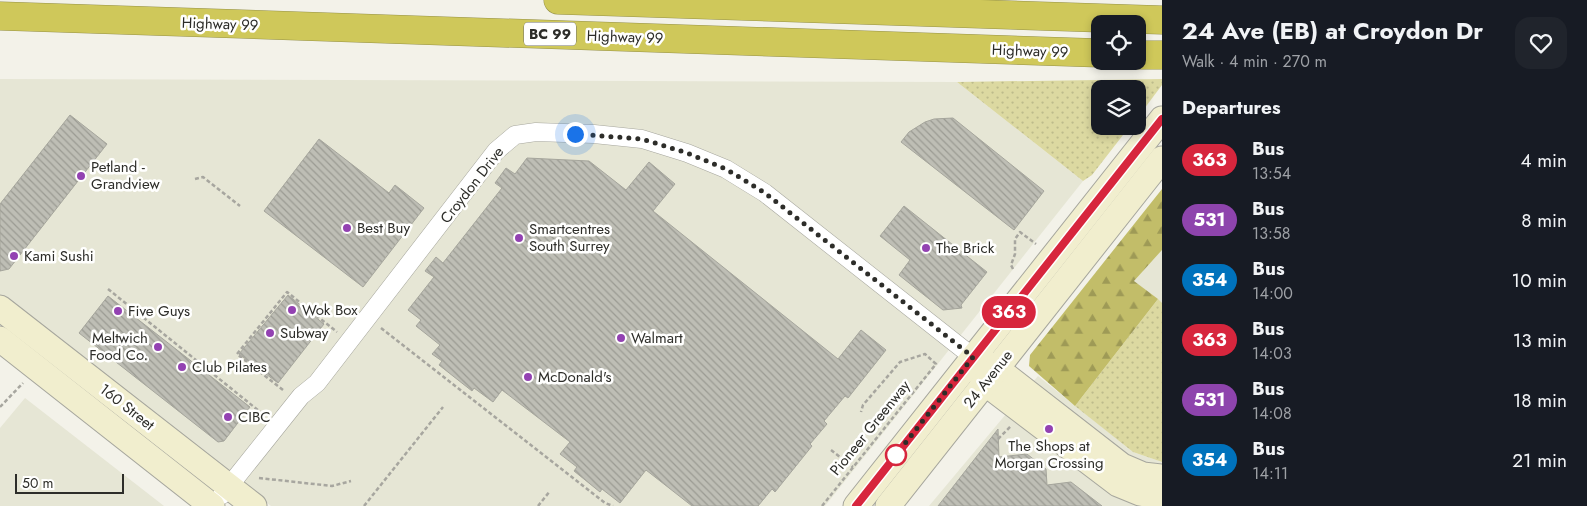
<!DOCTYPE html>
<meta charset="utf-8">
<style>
:root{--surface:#171b24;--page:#20242c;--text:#f1f3f6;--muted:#9ea1a6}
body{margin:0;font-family:Jost,sans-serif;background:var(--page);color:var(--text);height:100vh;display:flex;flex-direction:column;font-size:19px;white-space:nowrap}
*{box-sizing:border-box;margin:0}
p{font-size:16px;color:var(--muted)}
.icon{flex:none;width:28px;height:28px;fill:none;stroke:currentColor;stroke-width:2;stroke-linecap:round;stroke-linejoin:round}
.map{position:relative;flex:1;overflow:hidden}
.side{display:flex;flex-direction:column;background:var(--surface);width:425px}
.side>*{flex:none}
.badge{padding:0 10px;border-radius:16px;font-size:18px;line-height:32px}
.buttons{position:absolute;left:1091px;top:15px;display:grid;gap:10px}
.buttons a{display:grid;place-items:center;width:55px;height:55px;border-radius:10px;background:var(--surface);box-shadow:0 2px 8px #0003;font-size:25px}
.scale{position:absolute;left:15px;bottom:12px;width:109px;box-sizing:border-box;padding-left:5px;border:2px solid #2d2d29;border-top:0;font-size:14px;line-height:18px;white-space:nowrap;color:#2d2d29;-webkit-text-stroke:4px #fffffe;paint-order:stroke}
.you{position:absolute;width:25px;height:25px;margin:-12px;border:4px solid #fff;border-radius:50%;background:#1a73e8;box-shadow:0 0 0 8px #1a73e833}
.map>.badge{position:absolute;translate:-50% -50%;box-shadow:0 0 0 2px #fff}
h2{padding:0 20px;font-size:19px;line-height:45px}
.round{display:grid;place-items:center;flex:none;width:52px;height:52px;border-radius:15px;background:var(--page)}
.headline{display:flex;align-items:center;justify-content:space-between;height:85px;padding:0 20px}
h1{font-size:24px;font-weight:700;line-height:38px}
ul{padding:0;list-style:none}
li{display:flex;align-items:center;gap:15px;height:60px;padding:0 20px}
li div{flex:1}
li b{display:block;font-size:19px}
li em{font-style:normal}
li .badge{min-width:55px;font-weight:700;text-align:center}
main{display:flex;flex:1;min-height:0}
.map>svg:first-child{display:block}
.built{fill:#e6e6d5}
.grass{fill:url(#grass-dots)}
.forest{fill:url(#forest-firs)}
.building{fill:url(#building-back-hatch);stroke:#a5a59c}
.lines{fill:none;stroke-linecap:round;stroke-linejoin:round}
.street-casing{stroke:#a6a69d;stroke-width:19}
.secondary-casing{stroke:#a6a69d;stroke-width:27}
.highway-casing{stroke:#969249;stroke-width:29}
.path{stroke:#a7a69f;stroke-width:2.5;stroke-dasharray:4 2.5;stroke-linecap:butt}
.street{stroke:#fff;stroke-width:18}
.secondary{stroke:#f1eece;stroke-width:25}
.highway{stroke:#cfc85a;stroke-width:28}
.line-casing{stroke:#fff;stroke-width:11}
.line{stroke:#d7263d;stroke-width:8}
.walk{stroke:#2d2d29;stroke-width:5;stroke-dasharray:0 9}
.poi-dot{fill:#9342b2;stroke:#fffffe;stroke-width:2}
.stop-dot{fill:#fff;stroke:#d7263d;stroke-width:2.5}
.labels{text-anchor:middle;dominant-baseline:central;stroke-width:5;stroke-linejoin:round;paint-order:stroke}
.shield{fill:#fffffe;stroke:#6c6c69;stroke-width:1}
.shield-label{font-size:14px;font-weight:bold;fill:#2d2d29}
.street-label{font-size:15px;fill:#2d2d29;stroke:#fffffe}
.poi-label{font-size:15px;fill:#2d2d29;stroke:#fffffe;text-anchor:start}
</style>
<main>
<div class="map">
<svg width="1162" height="506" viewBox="0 0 1162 506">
<defs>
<pattern id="grass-dots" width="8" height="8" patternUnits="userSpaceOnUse" patternTransform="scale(1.25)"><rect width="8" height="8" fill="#dcd9a1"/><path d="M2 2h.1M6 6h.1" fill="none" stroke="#bdbb8b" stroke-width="1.8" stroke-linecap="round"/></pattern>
<pattern id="forest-firs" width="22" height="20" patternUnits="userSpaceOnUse" patternTransform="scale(1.25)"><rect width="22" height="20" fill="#c2bd69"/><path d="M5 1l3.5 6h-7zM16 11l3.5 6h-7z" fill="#9e9a56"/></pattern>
<pattern id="building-back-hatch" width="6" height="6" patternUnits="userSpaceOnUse" patternTransform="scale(1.25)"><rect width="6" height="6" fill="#bebeb5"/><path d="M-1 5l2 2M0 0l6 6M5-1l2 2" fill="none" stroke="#9b9b93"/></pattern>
</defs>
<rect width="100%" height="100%" fill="#f3f2e9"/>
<g class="built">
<polygon points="0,79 957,82 1083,181 825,506 271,506 0,296"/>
<polygon points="1162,250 1162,303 1134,281"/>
<polygon points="1038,376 1133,452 1162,462 1162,506 929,506"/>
<polygon points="25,398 164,506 0,506 0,428"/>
</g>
<g class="grass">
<polygon points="1162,79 1162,85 1138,117 1138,89 1100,89 1100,126 1130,126 1092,175 1083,181 957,82"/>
<polygon points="1158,299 1162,303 1162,462 1133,452 1075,406"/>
</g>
<polygon class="forest" points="1162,189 1162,250 1134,281 1158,299 1075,406 1029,366 1030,355"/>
<g class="building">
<polygon points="70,115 107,144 9,269 0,271 0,204"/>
<polygon points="953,118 1044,191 1014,230 901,142 909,132 925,122 934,119"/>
<polygon points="319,139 389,193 395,185 424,208 363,287 264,211"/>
<polygon points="527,158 589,161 626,190 649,162 675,184 653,211 838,359 861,330 886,350 848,398 845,396 824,421 827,424 810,444 812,446 775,492 772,489 758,506 692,506 646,470 620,503 602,489 600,492 574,471 577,467 560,454 570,442 502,390 493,402 474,388 472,391 439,365 442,361 432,354 440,345 416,326 421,320 408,310 434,277 425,271 436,257 443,263 502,188 495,183 506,168 515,174"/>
<polygon points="904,206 987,272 961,305 962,308 943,310 899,275 910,260 880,236"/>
<polygon points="288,295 324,324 278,383 239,354"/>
<polygon points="108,296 250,407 224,441 218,442 79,333"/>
<polygon points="998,429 999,457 1027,454 1046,469 1047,485 1071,482 1102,506 938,506"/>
</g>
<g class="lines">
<defs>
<polyline id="street" points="222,495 301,396 317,383 496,151 515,135 536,132 594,134 642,139 687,153 726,169 765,193 973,357"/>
<g id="secondary">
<polyline points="0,308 254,506"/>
<polyline points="0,339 212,506"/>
<polyline points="982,362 996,368 1122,466 1143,475 1162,477"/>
<polyline points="978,369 985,383 1118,484 1140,493 1162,497"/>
<polyline points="856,506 1162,119"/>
<polyline points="888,506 1162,159"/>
</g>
<g id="highway">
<polyline points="558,0 1162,20"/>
<polyline points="0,16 1100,53"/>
<polyline points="1138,55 1162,55"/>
</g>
</defs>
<use href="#street" class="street-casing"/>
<use href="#secondary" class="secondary-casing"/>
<use href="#highway" class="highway-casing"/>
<g class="path">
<polyline points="195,179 203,177 240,206"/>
<polyline points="1013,269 1011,265 1015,254 1015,239 1020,232 1036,244"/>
<polyline points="108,289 264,415"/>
<polyline points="381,328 605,503 613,506"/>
<polyline points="283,390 237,354 287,292 337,332"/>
<polyline points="0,407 23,383"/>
<polyline points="998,439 1011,426"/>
<polyline points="831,450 853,467"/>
<polyline points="259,478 332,486 351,481"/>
<polyline points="364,506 443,407"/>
<polyline points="538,506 550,491"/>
<polyline points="822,506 936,364 925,354 900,362 863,405 861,412"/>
</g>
<use href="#street" class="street"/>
<use href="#secondary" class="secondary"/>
<use href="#highway" class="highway"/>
</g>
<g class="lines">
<defs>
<polyline id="line" points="856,506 1162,119"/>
</defs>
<use href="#line" class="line-casing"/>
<use href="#line" class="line"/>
<polyline class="walk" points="575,134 642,139 687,153 726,169 765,193 973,357 896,455"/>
</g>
<g class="poi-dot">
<circle cx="81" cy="176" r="5"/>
<circle cx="347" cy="228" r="5"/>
<circle cx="519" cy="238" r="5"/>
<circle cx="926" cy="248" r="5"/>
<circle cx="14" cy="256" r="5"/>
<circle cx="292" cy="310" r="5"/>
<circle cx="118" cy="311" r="5"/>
<circle cx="270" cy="333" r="5"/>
<circle cx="621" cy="338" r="5"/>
<circle cx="158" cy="347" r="5"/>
<circle cx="182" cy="367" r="5"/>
<circle cx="528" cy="377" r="5"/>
<circle cx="228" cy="417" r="5"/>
<circle cx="1049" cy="429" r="5"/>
</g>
<circle class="stop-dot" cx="896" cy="455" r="10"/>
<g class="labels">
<rect class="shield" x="524" y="22.5" width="52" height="23" rx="4"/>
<g class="shield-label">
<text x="550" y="34">BC 99</text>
</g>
<g class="street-label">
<text transform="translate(220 24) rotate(2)">Highway 99</text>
<text transform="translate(625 37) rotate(2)">Highway 99</text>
<text transform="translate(1030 51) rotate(2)">Highway 99</text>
<text transform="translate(472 185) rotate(-52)">Croydon Drive</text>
<text transform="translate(988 379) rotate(-52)">24 Avenue</text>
<text transform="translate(127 407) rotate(38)">160 Street</text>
<text transform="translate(870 428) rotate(-51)">Pioneer Greenway</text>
</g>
<g class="poi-label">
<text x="91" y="167">Petland -<tspan x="91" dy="17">Grandview</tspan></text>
<text x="357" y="228">Best Buy</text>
<text x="529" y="229">Smartcentres<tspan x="529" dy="17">South Surrey</tspan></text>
<text x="936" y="248">The Brick</text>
<text x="24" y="256">Kami Sushi</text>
<text x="302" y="310">Wok Box</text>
<text x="128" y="311">Five Guys</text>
<text x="280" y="333">Subway</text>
<text x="148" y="338" text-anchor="end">Meltwich<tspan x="148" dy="17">Food Co.</tspan></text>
<text x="631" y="338">Walmart</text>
<text x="192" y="367">Club Pilates</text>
<text x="538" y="377">McDonald's</text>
<text x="238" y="417">CIBC</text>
<text x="1049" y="446" text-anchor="middle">The Shops at<tspan x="1049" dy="17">Morgan Crossing</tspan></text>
</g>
</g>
</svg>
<div class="buttons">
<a><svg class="icon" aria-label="locate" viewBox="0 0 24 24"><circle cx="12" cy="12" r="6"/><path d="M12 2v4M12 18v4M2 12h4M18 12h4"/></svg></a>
<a><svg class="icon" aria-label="layers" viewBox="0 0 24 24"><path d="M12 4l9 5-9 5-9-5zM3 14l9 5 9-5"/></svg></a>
</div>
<div class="scale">50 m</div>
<div class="you" style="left:575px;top:134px"></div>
<b class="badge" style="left:1009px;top:312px;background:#d7263d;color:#fff">363</b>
</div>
<section class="side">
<div class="headline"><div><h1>24 Ave (EB) at Croydon Dr</h1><p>Walk · 4 min · 270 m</p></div><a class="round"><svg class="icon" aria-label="heart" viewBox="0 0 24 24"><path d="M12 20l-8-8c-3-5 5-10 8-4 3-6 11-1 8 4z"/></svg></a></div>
<h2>Departures</h2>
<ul>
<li><span class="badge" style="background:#d7263d;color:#fff">363</span><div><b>Bus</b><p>13:54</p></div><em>4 min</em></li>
<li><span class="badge" style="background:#8e44ad;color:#fff">531</span><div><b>Bus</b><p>13:58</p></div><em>8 min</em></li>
<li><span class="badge" style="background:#0072bc;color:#fff">354</span><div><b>Bus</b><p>14:00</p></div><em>10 min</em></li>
<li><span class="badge" style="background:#d7263d;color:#fff">363</span><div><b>Bus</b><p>14:03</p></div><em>13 min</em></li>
<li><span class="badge" style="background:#8e44ad;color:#fff">531</span><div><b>Bus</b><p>14:08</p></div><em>18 min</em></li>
<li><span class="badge" style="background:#0072bc;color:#fff">354</span><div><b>Bus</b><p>14:11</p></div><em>21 min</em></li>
</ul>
</section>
</main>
